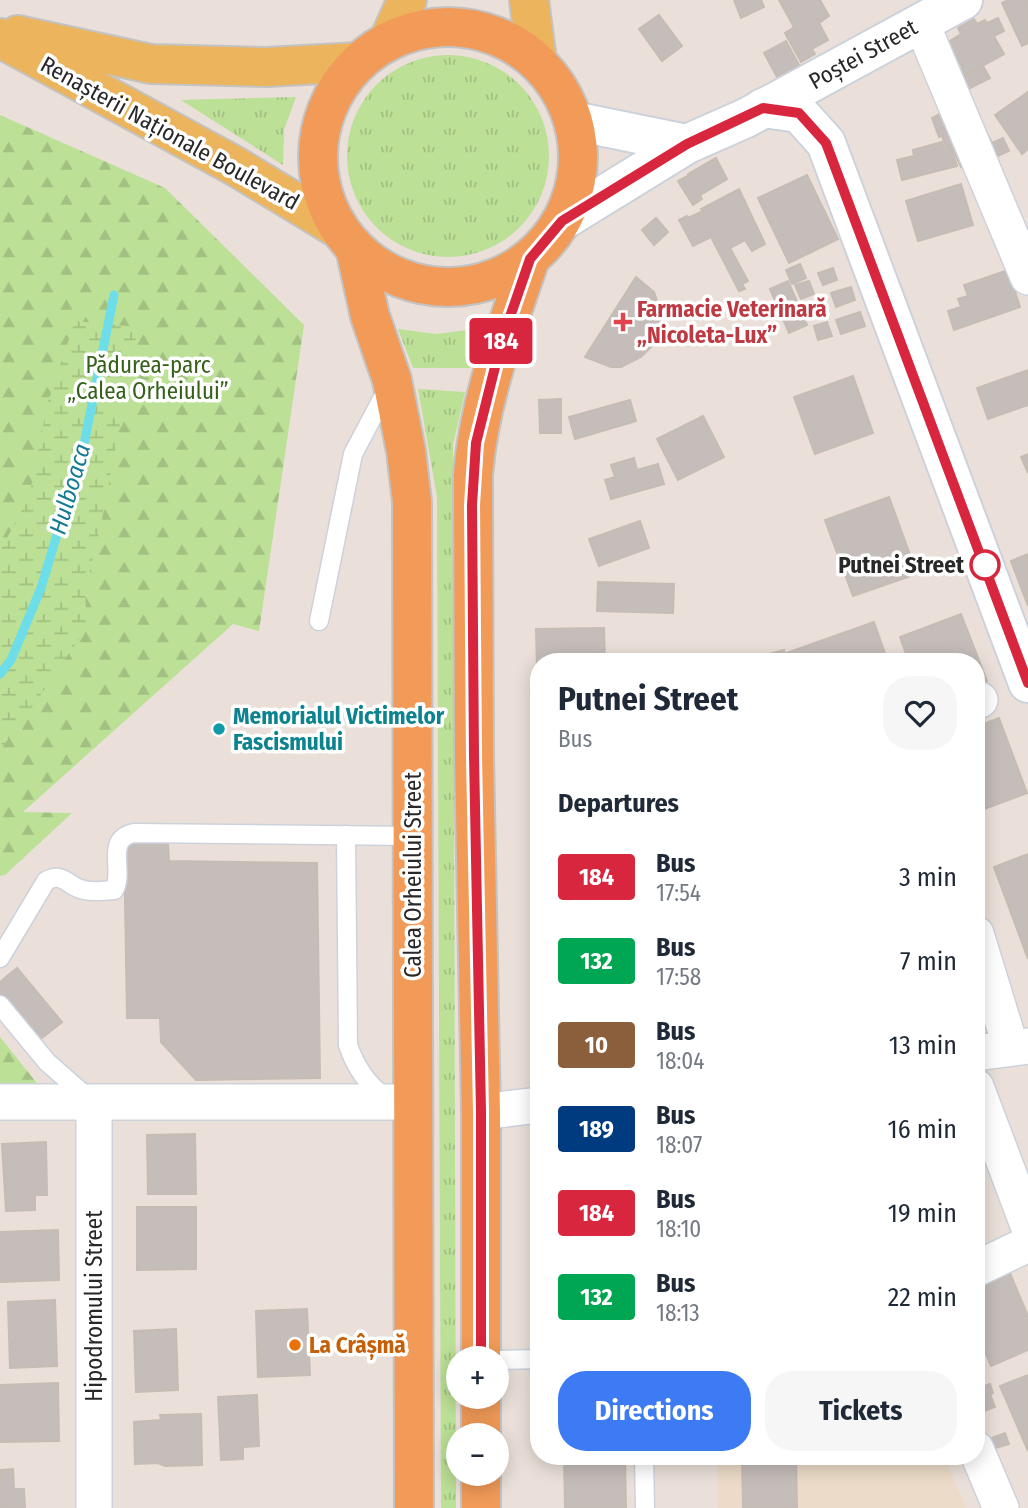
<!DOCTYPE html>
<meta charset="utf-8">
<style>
:root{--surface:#fff;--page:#f6f6f7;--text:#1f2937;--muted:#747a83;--accent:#3c7bf4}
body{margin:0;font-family:"Fira Sans Condensed",sans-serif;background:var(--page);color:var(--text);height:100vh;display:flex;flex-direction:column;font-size:26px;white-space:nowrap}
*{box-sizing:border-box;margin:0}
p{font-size:23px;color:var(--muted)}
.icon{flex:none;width:38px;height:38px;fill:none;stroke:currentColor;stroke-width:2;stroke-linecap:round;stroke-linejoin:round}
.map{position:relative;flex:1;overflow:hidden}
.drawer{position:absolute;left:530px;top:653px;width:455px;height:812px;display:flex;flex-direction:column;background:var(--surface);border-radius:28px;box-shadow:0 4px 18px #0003}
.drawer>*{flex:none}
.badge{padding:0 14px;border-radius:5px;font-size:24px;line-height:46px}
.buttons{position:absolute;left:446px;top:1346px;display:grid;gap:14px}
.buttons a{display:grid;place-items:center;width:63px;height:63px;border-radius:50%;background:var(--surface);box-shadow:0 4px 18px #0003;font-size:35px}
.map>.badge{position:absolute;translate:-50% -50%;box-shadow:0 0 0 4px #fff}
h2{padding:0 28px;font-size:26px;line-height:63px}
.round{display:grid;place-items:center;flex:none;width:74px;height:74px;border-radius:28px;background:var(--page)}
.overview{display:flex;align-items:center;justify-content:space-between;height:119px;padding:0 28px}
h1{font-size:33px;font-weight:700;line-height:52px}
.cta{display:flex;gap:14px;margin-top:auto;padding:14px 28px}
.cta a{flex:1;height:80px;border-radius:28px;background:var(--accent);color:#fff;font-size:28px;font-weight:700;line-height:80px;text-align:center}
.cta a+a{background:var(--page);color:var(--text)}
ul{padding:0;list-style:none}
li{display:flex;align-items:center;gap:21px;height:84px;padding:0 28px}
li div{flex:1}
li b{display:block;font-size:26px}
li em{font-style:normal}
li .badge{min-width:77px;font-weight:700;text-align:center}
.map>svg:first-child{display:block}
.education{fill:#ecdbc8}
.grass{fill:url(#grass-tufts)}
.forest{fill:url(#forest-firs)}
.wetland{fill:url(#wetland-marsh)}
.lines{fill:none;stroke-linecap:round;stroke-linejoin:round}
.stream{stroke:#6eddea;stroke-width:9}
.building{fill:#c5bdb9;stroke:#c5bcb3;stroke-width:2}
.service-casing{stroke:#ccd2dc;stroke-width:21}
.minor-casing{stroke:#ccd2dc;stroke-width:38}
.tertiary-casing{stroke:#ccd2dc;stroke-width:42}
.primary-casing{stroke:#c3c3c3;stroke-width:42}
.trunk-casing{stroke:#c3c3c3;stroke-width:42}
.service{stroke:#fff;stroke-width:18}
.minor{stroke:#fff;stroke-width:35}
.tertiary{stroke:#fff;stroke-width:38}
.primary{stroke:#ecb45c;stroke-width:38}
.trunk{stroke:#f29b58;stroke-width:38}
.line-casing{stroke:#fff;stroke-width:16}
.line{stroke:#d7263d;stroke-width:10}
.health-dot{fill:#e0444e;stroke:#fff;stroke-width:2.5}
.stop-dot{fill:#fff;stroke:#d7263d;stroke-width:3.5}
.culture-dot{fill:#0f9aa8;stroke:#fff;stroke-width:2.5}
.food-dot{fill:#e8710a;stroke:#fff;stroke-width:2.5}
.labels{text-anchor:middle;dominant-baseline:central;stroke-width:7;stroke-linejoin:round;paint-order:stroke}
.street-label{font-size:23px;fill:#282828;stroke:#fff}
.health-label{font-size:23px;font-weight:bold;fill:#be3a42;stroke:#fff;text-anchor:start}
.park-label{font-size:23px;fill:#35611b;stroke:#fff}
.stop-label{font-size:23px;font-weight:bold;fill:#282828;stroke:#fff;text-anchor:end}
.culture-label{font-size:23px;font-weight:bold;fill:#0d838f;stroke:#fff;text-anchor:start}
.food-label{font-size:23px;font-weight:bold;fill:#c56008;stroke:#fff;text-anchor:start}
.water-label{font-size:24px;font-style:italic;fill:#117a92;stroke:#fff}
</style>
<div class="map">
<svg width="1028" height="1508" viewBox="0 0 1028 1508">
<defs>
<pattern id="grass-tufts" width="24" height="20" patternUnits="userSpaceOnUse" patternTransform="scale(1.75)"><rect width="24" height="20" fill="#bbe096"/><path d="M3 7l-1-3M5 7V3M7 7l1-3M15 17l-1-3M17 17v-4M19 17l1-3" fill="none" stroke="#a1c081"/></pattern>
<pattern id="forest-firs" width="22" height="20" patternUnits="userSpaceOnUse" patternTransform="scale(1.75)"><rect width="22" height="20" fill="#bbe096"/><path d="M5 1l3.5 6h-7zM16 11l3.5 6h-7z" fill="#a1c081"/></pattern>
<pattern id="wetland-marsh" width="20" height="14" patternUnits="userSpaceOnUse" patternTransform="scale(1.75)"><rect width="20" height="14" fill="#bbe096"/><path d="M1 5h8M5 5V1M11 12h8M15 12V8" fill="none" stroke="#a1c081"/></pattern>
</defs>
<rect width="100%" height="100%" fill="#eae0d9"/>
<polygon class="education" points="717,1456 944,1456 966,1508 718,1508"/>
<g class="grass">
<circle cx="448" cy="156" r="101"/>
<polygon points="296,97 284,130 283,165 181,100"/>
<polygon points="484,328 470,368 413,368 398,329 436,334"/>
<polygon points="418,389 465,392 453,445 456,1508 441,1508 437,497"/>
</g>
<g class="forest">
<polygon points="0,115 165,188 304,325 259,631 233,624 23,812 72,813 5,875 0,876"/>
<polygon points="0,1037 40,1087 0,1086"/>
</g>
<polygon class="wetland" points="75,321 138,327 102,520 85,592 87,627 18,728 0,749 0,551 29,497 48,402"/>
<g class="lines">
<polyline class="stream" points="0,674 11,660 41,588 84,444 114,295"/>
</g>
<g class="building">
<polygon points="734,0 761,0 764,7 741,18"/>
<polygon points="779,0 820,0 829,16 819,23 817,19 796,31"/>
<polygon points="1008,0 1028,0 1028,43 1022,46 1002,3"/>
<polygon points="659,15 682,46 662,61 639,29"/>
<polygon points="998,18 1004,31 994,36 987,23"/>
<polygon points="817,19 828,40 812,49 815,54 801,62 785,33 793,28 795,32"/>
<polygon points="974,19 977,24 985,20 1004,54 966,75 948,42 961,34 958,28"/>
<polygon points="786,41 799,65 777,77 764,53"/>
<polygon points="983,66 990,78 960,93 953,72 962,68 966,75"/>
<polygon points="1028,92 1028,149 1022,154 995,115"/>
<polygon points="942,113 971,162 961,167 951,145 946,147 942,136 939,137 932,118"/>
<polygon points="986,131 992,143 1003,138 1009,151 991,159 980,134"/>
<polygon points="942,142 944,148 951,146 957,166 902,180 897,160 914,156 913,150"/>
<polygon points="716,158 727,179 700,195 688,174"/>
<polygon points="689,175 702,199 693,205 678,181"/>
<polygon points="807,175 838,239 789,263 758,198"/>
<polygon points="961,184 973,225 918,241 906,201"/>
<polygon points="739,189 765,244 752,251 745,240 730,248 748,281 742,284 745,289 739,291 711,237 693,246 679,220 687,216 688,218 703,211 701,209"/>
<polygon points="656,218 668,232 654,245 642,230"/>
<polygon points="800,264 806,278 792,284 786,270"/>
<polygon points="833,268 837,280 823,285 818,273"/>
<polygon points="1008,270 1020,307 954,330 948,311 961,307 958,299 968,296 964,285"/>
<polygon points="636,277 654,292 658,303 661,317 660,326 653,345 641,357 621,367 611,367 585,357"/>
<polygon points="788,281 807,325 789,333 770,289"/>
<polygon points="809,281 814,294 801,299 795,285"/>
<polygon points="851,287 855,300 836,307 831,293"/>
<polygon points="860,312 865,326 841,334 836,320"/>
<polygon points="827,322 832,336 818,340 814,326"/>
<polygon points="1028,370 1028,405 988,419 977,388"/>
<polygon points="853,376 873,433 815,454 794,397"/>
<polygon points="561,399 561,433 540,433 539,400"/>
<polygon points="630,400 636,421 575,439 569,417"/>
<polygon points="703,416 724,457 678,480 657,439"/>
<polygon points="1028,454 1028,473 1021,457"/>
<polygon points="634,458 637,470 658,464 664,484 611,499 605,480 615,477 611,465"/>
<polygon points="889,497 917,574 853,596 825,520"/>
<polygon points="640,521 649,548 599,566 589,539"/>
<polygon points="1028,554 1028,606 1011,561"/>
<polygon points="598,582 674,584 673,613 597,611"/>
<polygon points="961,614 987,681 976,686 976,662 909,662 900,637"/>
<polygon points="874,622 888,662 789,662 786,653"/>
<polygon points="604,628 605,662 539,662 539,747 536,629"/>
<polygon points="784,650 786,662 738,662"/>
<polygon points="999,718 1027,793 976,812 976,727"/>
<polygon points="124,842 168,843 169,861 317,863 320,1078 196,1080 161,1042 160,1018 127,1018"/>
<polygon points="1028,854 1028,959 994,867"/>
<polygon points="17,968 62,1022 38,1041 0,995 0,982"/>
<polygon points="195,1134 196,1194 148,1194 147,1135"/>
<polygon points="46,1142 47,1195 35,1195 35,1210 6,1211 2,1144"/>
<polygon points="137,1207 196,1207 196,1269 137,1270"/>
<polygon points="58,1230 59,1280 0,1282 0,1232"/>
<polygon points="1009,1271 1028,1316 1028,1350 991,1366 976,1330 976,1285"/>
<polygon points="55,1300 57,1366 10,1368 8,1302"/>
<polygon points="307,1309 310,1375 258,1377 256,1311"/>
<polygon points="176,1329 178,1390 136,1392 134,1331"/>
<polygon points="1028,1375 1028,1451 1000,1386"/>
<polygon points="58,1383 59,1441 0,1442 0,1385"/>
<polygon points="990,1384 993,1393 990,1394 995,1407 976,1414 976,1387 978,1388"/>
<polygon points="257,1395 259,1446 243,1447 243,1459 221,1460 218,1397"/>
<polygon points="201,1414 202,1465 165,1466 158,1463 135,1464 134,1422 161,1420 160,1415"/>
<polygon points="1005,1433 1009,1444 992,1449 989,1439"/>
<polygon points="564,1456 625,1456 626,1508 565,1508"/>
<polygon points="742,1456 796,1456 797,1508 743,1508"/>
<polygon points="13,1469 14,1489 24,1489 25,1508 0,1508 0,1470"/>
</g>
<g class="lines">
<defs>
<g id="service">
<polyline points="319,621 353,454 389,386"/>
<path d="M346 835 348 1045C356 1068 367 1084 386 1098"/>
<path d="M0 958 46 881C63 871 68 887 84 890 93 892 105 891 114 890 125 872 104 839 134 833L413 836"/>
<polyline points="0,1005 47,1062 89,1099"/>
<polyline points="497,1360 539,1359"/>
<polyline points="644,1456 645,1508"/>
</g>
<g id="minor">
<polyline points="921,22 1028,277"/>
<polyline points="976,701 980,700"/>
<polyline points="976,934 1011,1048"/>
<polyline points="976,1053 1028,1046"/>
<polyline points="976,1087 1028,1225"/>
<polyline points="0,1102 413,1102"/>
<polyline points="94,1103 94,1508"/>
<polyline points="481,1112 539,1105"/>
<polyline points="976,1269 1028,1244"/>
<polyline points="976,1449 1001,1508"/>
</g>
<g id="tertiary">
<polyline points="763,108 799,113 826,143 1028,683"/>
<polyline points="574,121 687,144"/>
<polyline points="562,221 687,144 746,118 963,0"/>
</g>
<g id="primary">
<polyline points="529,0 537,61"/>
<polyline points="18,35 151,64 267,67 359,62"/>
<polyline points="0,38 235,166 339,229"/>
<polyline points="389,40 407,0"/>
</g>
<g id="trunk">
<circle cx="448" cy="157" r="130"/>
<polyline points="355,248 370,316 392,380 406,451 412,502 414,1508"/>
<path d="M481 1358V1112L474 756 473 475C479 401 506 329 530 259"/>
<polyline points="481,1435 481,1396"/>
<polyline points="481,1508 481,1474"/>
</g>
</defs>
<use href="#service" class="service-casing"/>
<use href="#minor" class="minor-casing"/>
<use href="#tertiary" class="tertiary-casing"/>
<use href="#primary" class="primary-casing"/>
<use href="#trunk" class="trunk-casing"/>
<use href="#service" class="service"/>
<use href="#minor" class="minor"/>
<use href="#tertiary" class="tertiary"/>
<use href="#primary" class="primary"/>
<use href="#trunk" class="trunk"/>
</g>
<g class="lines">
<defs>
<polyline id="line" points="481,1358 481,1112 474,756 472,505 476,443 501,343 530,259 562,221 687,144 763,108 799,113 826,143 1028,683"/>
</defs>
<use href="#line" class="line-casing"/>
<use href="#line" class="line"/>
</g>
<path class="health-dot" d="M619.5 311.5h7v7h7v7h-7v7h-7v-7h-7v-7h7z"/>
<circle class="stop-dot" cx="985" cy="565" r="14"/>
<circle class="culture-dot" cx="219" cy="729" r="7"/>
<circle class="food-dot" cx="295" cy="1345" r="7"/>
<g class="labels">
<g class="street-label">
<text transform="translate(863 54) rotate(-29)">Poștei Street</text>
<text transform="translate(170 133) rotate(29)">Renașterii Naționale Boulevard</text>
<text transform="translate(413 875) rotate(-90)">Calea Orheiului Street</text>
<text transform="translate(94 1306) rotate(-90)">Hipodromului Street</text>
</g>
<g class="health-label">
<text x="637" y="309">Farmacie Veterinară<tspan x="637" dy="26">„Nicoleta-Lux”</tspan></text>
</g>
<g class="park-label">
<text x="148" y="365">Pădurea-parc<tspan x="148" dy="26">„Calea Orheiului”</tspan></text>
</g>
<g class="stop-label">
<text x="964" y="565">Putnei Street</text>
</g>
<g class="culture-label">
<text x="233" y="716">Memorialul Victimelor<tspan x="233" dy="26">Fascismului</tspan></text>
</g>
<g class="food-label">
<text x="309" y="1345">La Crâșmă</text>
</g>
<g class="water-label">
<text transform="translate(70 489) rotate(-74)">Hulboaca</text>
</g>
</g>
</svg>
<div class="buttons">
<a>+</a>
<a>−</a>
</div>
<b class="badge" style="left:501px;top:341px;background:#d7263d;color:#fff">184</b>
<section class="drawer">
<div class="overview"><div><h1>Putnei Street</h1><p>Bus</p></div><a class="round"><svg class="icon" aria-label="heart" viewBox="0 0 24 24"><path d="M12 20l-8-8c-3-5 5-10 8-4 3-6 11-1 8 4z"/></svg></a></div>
<h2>Departures</h2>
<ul>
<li><span class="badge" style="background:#d7263d;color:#fff">184</span><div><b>Bus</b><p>17:54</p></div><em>3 min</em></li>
<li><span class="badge" style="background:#00a651;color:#fff">132</span><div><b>Bus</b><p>17:58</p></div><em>7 min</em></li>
<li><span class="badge" style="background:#8b5e3c;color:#fff">10</span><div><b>Bus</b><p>18:04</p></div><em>13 min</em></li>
<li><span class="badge" style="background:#003b80;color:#fff">189</span><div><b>Bus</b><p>18:07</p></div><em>16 min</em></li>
<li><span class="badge" style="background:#d7263d;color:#fff">184</span><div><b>Bus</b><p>18:10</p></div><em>19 min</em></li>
<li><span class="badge" style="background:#00a651;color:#fff">132</span><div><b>Bus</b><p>18:13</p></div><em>22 min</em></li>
</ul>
<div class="cta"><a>Directions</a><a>Tickets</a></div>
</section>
</div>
